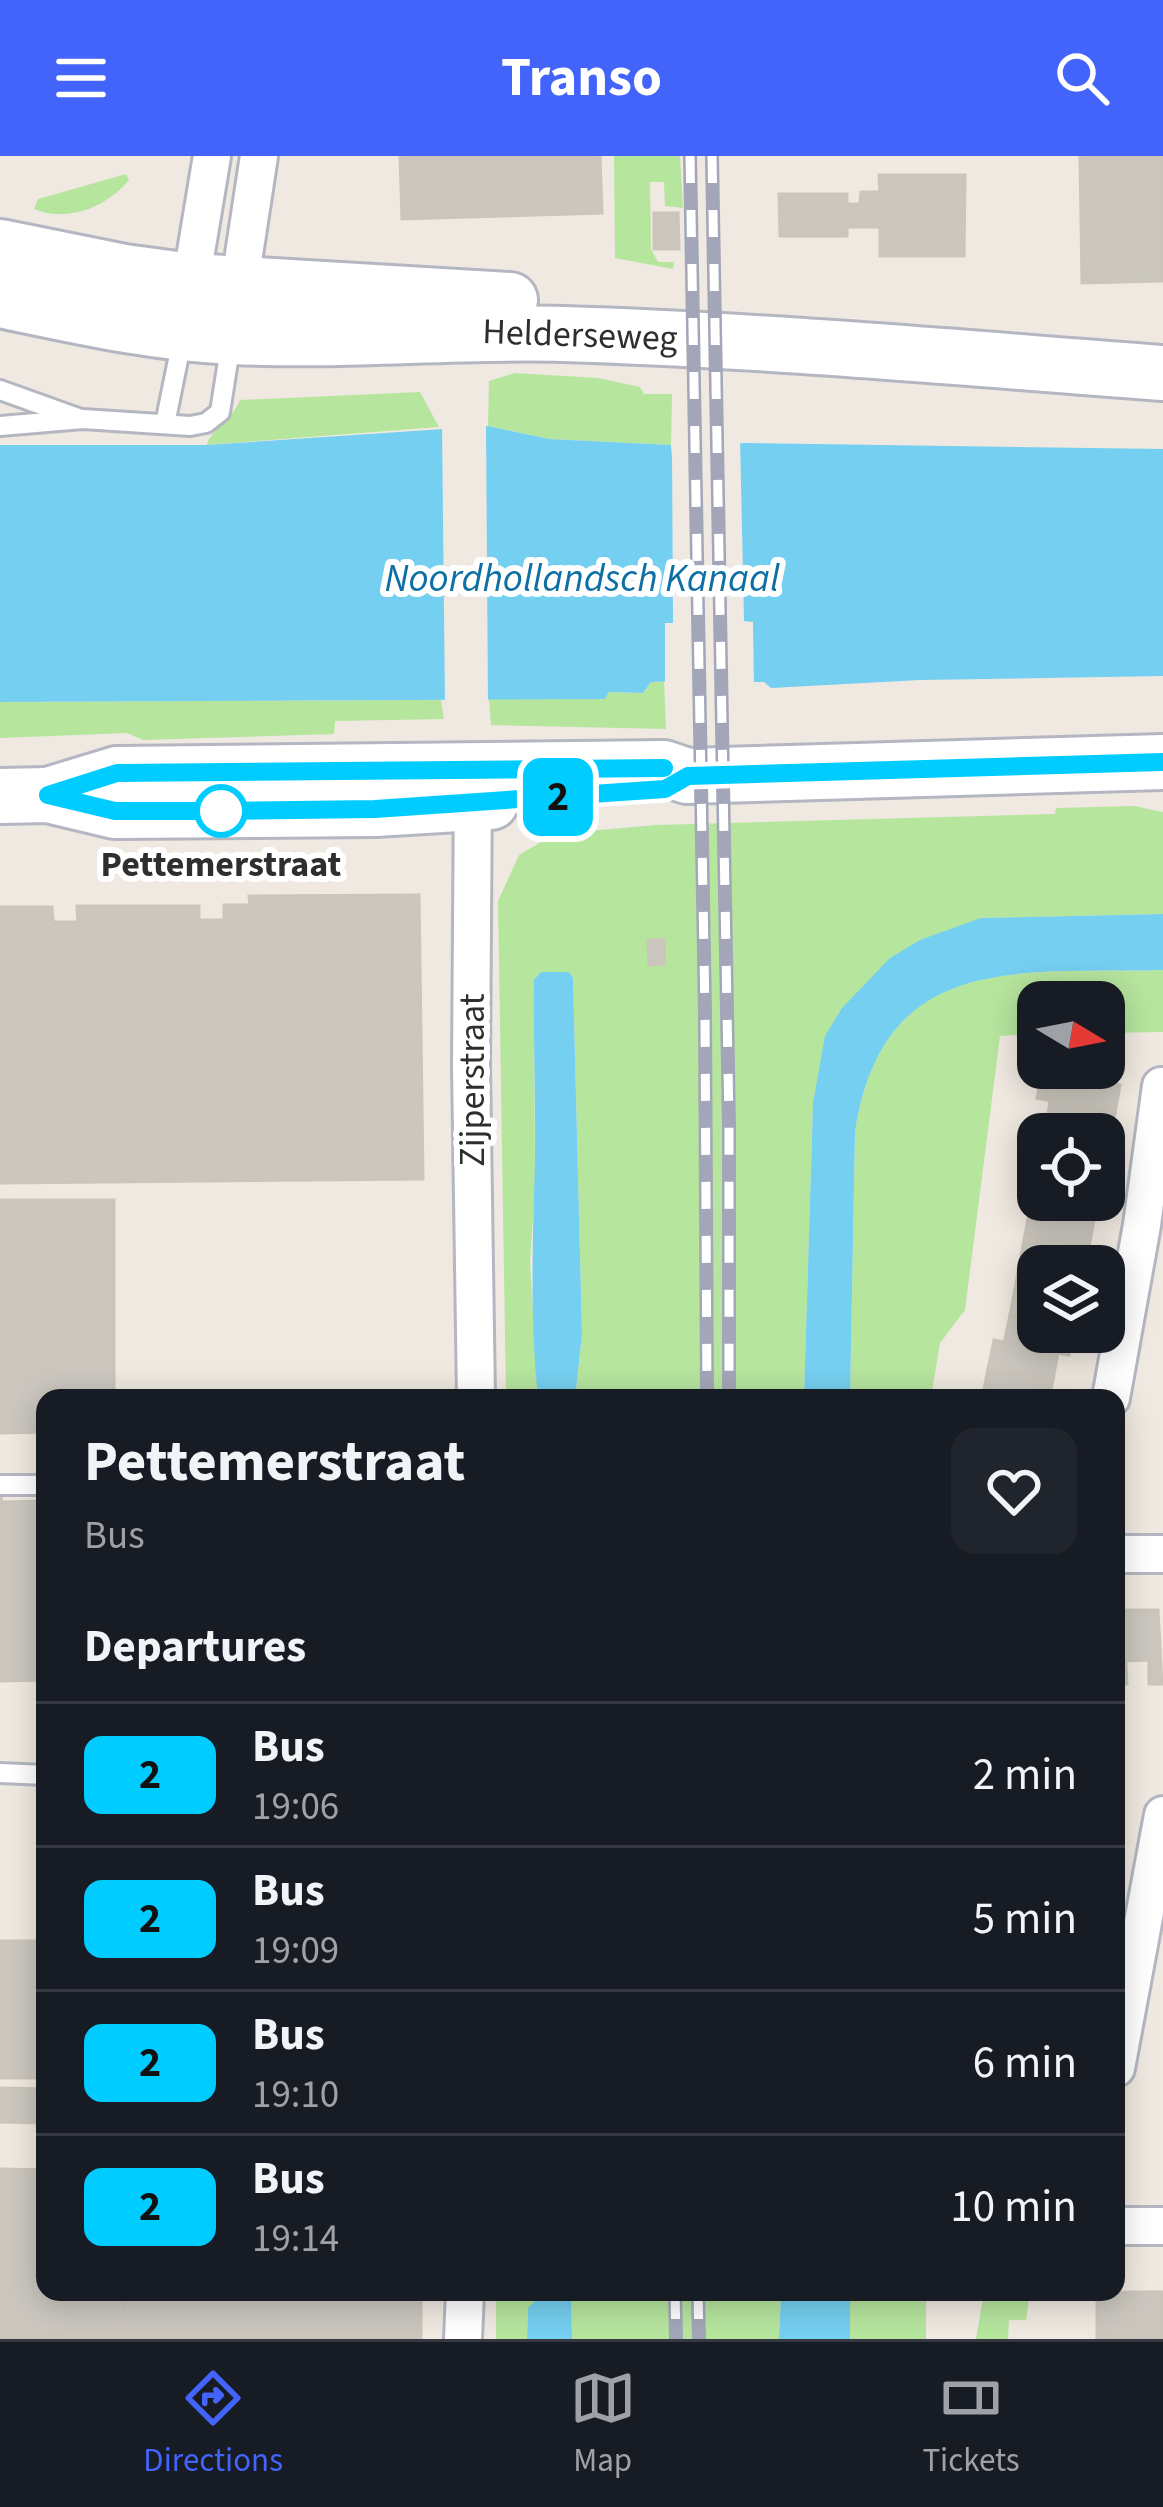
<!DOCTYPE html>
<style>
:root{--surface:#171b24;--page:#20242c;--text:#f1f3f6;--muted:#9ea1a6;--line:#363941;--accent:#4264fb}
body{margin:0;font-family:"Source Sans 3",sans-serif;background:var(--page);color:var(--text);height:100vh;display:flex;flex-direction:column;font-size:45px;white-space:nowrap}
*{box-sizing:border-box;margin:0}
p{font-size:39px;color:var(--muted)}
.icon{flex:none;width:66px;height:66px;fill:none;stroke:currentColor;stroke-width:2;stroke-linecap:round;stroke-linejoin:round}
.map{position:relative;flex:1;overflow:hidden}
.details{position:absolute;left:36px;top:1233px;width:1089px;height:912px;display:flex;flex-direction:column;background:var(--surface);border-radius:24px;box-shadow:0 6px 30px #0003}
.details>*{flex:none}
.badge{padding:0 24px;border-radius:18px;font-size:42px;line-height:78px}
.needle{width:78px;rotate:100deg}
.buttons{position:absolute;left:1017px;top:825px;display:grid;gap:24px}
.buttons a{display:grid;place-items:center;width:108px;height:108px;border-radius:24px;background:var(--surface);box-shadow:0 6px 30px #0003;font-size:60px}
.map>.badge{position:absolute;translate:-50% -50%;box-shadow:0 0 0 6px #fff}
h2{padding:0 48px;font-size:45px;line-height:108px}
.round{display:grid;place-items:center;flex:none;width:126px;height:126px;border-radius:24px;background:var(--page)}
.summary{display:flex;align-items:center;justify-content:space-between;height:204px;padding:0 48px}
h1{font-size:57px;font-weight:700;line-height:90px}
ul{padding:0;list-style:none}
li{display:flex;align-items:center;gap:36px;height:144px;padding:0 48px;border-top:3px solid var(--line)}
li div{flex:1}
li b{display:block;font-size:45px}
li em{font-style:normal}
li .badge{min-width:132px;font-weight:700;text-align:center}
header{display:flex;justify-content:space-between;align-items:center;height:156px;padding:0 48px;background:var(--accent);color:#fff;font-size:54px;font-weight:700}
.tabs{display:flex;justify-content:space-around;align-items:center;height:168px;border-top:3px solid var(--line);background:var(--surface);font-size:33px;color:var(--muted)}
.tabs a{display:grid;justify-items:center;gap:6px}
.tabs .active{color:var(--accent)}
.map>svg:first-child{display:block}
.green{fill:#b6e59e}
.water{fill:#75cff0}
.pier{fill:#efe9e1}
.building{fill:#cbc7bf;stroke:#cbc5ba;stroke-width:3}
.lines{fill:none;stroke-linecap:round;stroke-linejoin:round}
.service-casing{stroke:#b4b7c1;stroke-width:24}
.minor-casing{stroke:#b4b7c1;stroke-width:42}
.secondary-casing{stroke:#b4b7c1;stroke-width:60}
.service{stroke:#fff;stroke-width:18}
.minor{stroke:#fff;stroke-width:36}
.secondary{stroke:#fff;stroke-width:54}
.rail-casing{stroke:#a3a6b8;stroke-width:14}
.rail{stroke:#fff;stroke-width:9;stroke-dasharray:27;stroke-linecap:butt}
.line-casing{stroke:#fff;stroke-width:27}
.line{stroke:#0cf;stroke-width:18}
.stop-dot{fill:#fff;stroke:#0cf;stroke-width:6}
.labels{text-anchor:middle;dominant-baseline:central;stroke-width:12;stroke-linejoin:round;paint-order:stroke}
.street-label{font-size:36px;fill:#2e2e2e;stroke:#fff}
.stop-label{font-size:36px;font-weight:bold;fill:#2e2e2e;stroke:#fff}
.water-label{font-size:39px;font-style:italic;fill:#0d6fa3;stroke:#fff}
</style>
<header><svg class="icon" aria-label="menu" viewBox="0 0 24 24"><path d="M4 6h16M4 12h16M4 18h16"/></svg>Transo<svg class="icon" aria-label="search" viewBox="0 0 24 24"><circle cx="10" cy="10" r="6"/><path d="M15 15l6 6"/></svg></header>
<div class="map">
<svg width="1163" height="2183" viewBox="0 0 1163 2183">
<rect width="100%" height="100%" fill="#efe9e1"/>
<g class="green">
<polygon points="614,0 680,0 683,52 665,50 664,26 650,26 651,93 658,106 674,106 673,113 615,102"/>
<path d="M126 18 129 24C107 51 67 67 34 53L38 43Z"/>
<polygon points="515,217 598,222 640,231 644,238 672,238 671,289 549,283 488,270 489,225"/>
<path d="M420 236 439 271 207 289C210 274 232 264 240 244Z"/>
<polygon points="664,525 666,573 491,569 489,543 604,543 609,536 643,537 651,526"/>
<polygon points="441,544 444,563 335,565 334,578 143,584 127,577 0,582 0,546"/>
<polygon points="1134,650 1163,656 1163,758 981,762 813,947 804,1242 575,1242 582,1178 573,822 569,816 541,816 534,825 535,1036 530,1105 538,1242 506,1242 498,745 519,699 555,678 656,669 1055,658 1056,652"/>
<path d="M1163 814V876L1104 877V846H1038V878L1000 880 965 1154 940 1187 931 1242H850L855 976C883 793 1020 818 1163 814Z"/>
<polygon points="496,2136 544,2136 528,2153 527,2183 496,2183"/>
<polygon points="571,2136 781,2136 779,2183 572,2183"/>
<rect x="850" y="2136" width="76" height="47"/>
<polygon points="984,2136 1030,2136 1026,2164 1009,2164 1008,2183 976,2183"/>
</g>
<g class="water">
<polygon points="488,270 549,283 671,289 673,316 740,316 740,287 1163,293 1163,520 920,524 771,532 764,526 740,526 742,488 675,488 678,525 651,526 643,537 609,536 605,543 0,546 0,289 207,289"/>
<path d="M1163 758V814C1021 818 883 793 855 976L850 1242H804L813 947 825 880 842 852 890 802 920 784 981 762Z"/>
<path d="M541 816H569L573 822 582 1178 575 1242H538C531 1173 532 1107 534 1038 537 967 533 895 534 824Z"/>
<polygon points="544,2136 571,2136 572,2183 527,2183 528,2152"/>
<polygon points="781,2136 850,2136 850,2183 779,2183"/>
</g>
<g class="pier">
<polygon points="486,267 488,549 445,550 442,268"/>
<polygon points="740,281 744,465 753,466 754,532 734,528 736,493 681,494 683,528 665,531 665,467 673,467 672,283 677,288 678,311 734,310 734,286"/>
</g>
<g class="building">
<polygon points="400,0 600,0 602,57 402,63"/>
<polygon points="1080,0 1163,0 1163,125 1082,127"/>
<polygon points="879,19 965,19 964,100 880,100 880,71 847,71 847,80 780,80 779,38 847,38 847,48 860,48 861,36 880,36"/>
<polygon points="654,57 678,57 679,93 654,93"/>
<polygon points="419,739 423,1023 0,1027 0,751 52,751 53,766 78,766 77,750 199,750 199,764 224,764 224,749 250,749 249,740"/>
<polygon points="648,784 664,784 664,808 649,809"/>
<polygon points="1043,915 1120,929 1115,957 1037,942"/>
<polygon points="1050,945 1115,957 1109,984 1104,983 1104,978 1046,972"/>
<polygon points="1035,1025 1038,1044 1098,1044 1094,1064 1030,1052"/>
<polygon points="0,1044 114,1044 114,1242 45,1242 45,1276 0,1277"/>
<polygon points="1030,1052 1094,1064 1089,1091 1025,1079"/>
<polygon points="1025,1079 1089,1091 1086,1110 1020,1105"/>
<polygon points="1020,1105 1044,1110 1038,1110 1038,1137 1015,1133"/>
<polygon points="1015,1133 1038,1137 1038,1165 1010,1159"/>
<polygon points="1010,1159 1038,1165 1038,1176 1073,1176 1069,1199 1004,1188"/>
<polygon points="994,1184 1058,1196 1053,1224 988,1213"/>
<polygon points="988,1213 1053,1224 1049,1242 983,1238"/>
<polygon points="0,1335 2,1346 45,1345 45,1524 0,1525"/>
<polygon points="1123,1454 1127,1528 1116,1529 1116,1455"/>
<polygon points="1123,1454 1158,1454 1162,1528 1149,1528 1149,1504 1123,1505"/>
<rect x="0" y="1785" width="45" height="137"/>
<polygon points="0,1932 45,1933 45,1967 0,1966"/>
<polygon points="0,2013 45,2014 45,2136 125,2136 124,2183 0,2183"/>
<polygon points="125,2136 421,2136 421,2183 124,2183"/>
<polygon points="1133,2136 1133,2183 1097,2183 1097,2137"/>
<rect x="1133" y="2136" width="30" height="47"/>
</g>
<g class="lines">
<defs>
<g id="service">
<polyline points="0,234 78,262"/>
<polyline points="165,268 182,184"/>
<polyline points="0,270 83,263 190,270 206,267 220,256 231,186"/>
<polyline points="0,1329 45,1329"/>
<polyline points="0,1617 45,1619"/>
</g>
<g id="minor">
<polyline points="188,144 212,0"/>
<polyline points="236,151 259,0"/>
<polyline points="473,627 471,910 476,1242"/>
<polyline points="1111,1242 1142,1069 1161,930"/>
<polyline points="1116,1398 1163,1398"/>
<polyline points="1116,1912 1163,1659"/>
<polyline points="1116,2070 1163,2070"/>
<polyline points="463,2183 465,2136"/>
</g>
<g id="secondary">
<polyline points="0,91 124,116 191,125 510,144"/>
<path d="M0 144C77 160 155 178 234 181 344 186 453 175 562 178 763 184 963 202 1163 217"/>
<polyline points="48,639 117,618 664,612 687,620 1163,606"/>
<polyline points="0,640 48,639 115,655 375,653 491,646"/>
</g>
</defs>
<use href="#service" class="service-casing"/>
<use href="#minor" class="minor-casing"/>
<use href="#secondary" class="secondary-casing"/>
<use href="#service" class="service"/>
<use href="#minor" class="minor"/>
<use href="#secondary" class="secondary"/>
<defs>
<g id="rail">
<polyline points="690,0 705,856 707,1242"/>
<polyline points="712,0 729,969 729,1242"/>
<polyline points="675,2136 676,2183"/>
<polyline points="698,2136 699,2183"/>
</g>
</defs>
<use href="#rail" class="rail-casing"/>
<use href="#rail" class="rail"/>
</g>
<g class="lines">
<defs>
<polyline id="line" points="664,612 117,617 48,639 115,655 223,655 375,653 665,633 688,620 1163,606"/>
</defs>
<use href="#line" class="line-casing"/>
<use href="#line" class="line"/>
</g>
<circle class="stop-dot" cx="221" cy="655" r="24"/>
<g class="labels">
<g class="street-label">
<text transform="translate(580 179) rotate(2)">Helderseweg</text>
<text transform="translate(472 924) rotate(-90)">Zijperstraat</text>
</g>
<g class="stop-label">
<text x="221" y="708">Pettemerstraat</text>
</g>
<g class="water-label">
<text x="582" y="423">Noordhollandsch Kanaal</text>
</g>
</g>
</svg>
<div class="buttons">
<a><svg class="needle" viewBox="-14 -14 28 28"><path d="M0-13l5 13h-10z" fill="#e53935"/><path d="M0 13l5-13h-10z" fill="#9ea1a6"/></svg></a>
<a><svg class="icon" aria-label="locate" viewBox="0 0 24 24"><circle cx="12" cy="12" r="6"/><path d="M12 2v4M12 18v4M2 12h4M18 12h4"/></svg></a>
<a><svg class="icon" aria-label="layers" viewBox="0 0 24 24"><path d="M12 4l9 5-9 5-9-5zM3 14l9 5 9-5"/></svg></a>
</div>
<b class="badge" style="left:558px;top:641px;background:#0cf;color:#111">2</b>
<section class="details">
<div class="summary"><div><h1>Pettemerstraat</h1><p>Bus</p></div><a class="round"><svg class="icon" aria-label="heart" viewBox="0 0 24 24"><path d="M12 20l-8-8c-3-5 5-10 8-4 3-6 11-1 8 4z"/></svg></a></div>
<h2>Departures</h2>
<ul>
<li><span class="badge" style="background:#0cf;color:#111">2</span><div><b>Bus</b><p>19:06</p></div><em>2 min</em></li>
<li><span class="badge" style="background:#0cf;color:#111">2</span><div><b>Bus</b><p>19:09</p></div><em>5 min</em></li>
<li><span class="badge" style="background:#0cf;color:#111">2</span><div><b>Bus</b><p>19:10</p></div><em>6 min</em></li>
<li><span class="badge" style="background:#0cf;color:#111">2</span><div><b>Bus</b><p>19:14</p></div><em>10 min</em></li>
</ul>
</section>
</div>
<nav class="tabs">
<a class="active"><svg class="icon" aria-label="directions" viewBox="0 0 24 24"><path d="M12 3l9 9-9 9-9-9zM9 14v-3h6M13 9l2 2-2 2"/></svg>Directions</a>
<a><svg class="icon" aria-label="map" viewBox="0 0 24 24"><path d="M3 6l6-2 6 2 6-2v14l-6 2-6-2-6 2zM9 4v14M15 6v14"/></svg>Map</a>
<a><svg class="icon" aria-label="tickets" viewBox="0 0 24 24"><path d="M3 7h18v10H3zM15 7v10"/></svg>Tickets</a>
</nav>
